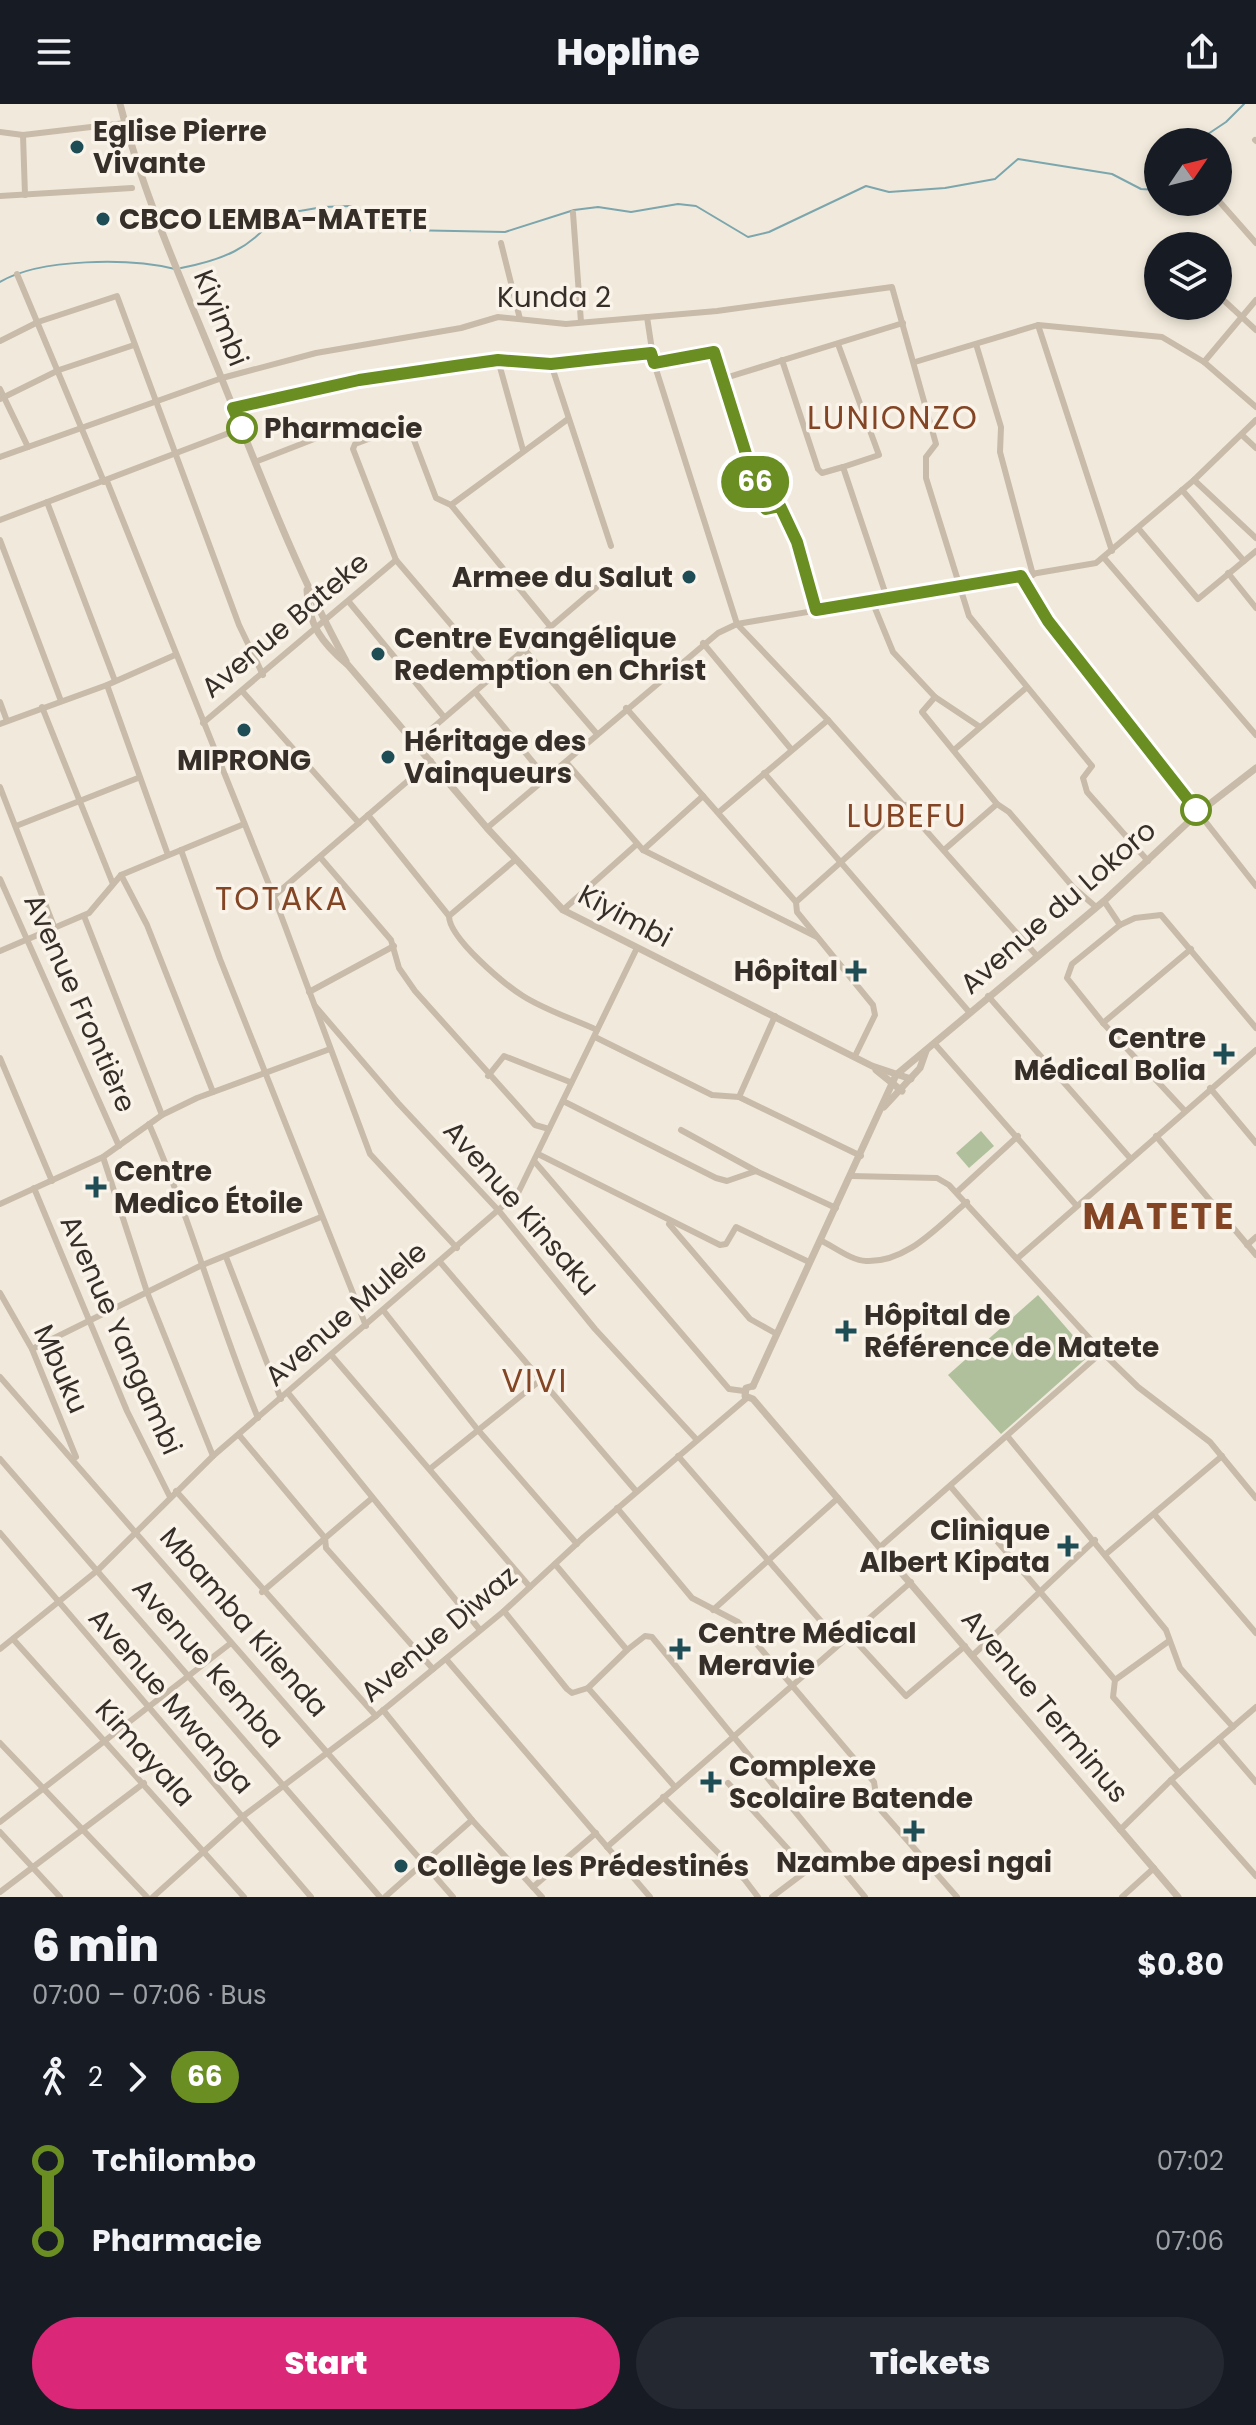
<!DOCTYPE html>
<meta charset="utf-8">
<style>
:root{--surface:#171b24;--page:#242831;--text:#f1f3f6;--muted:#9ea1a6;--accent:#db2777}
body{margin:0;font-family:Poppins,sans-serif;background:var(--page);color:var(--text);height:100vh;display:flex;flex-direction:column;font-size:30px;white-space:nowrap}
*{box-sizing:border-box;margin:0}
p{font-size:26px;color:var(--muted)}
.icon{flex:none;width:44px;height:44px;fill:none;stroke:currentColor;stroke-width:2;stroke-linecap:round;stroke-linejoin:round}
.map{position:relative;height:1793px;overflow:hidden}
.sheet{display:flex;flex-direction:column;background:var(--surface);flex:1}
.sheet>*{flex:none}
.badge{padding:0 16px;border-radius:26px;font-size:28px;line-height:52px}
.needle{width:52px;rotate:55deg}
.tools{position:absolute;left:1144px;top:24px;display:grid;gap:16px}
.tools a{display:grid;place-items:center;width:88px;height:88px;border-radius:50%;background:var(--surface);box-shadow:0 4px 12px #0003;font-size:40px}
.map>.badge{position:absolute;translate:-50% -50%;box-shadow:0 0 0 4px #fff}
.legs{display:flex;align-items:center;gap:12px;height:88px;padding:0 32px;font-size:26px}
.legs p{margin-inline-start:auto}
.overview{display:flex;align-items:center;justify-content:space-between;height:136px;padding:0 32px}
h1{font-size:44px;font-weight:800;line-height:60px}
.primary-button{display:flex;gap:16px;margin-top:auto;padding:16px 32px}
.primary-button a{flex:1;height:92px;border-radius:48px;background:var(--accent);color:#fff;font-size:32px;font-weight:800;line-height:92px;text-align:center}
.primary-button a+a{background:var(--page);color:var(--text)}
ul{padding:0 32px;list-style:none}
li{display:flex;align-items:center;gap:28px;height:80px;font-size:30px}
li i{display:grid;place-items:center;width:12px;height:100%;margin:0 10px;background:currentColor}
li i::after{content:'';width:20px;height:20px;margin:-10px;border:6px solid;border-radius:50%;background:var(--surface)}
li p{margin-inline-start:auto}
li:first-child i{background:linear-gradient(#0000 50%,currentColor 0)}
li:last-child i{background:linear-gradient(currentColor 50%,#0000 0)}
header{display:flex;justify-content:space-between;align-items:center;height:104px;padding:0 32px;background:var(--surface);font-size:36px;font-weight:800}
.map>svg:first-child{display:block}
.garden{fill:#b0c09d}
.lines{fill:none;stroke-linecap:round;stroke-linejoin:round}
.stream{stroke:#7ca6ad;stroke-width:2}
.minor{stroke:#c9bba9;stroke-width:6}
.tertiary{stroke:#c9bba9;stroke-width:7}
.line-1-casing{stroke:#fff;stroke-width:18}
.line-1{stroke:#6b8e23;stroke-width:12}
.poi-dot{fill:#1f4d56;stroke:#f9f3e9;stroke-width:3}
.stop-1-dot{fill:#fff;stroke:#6b8e23;stroke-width:4}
.labels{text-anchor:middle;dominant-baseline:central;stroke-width:7;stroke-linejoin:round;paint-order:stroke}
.poi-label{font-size:28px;font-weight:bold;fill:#362e28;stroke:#f9f3e9;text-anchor:start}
.street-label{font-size:28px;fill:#362e28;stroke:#f9f3e9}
.stop-label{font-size:28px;font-weight:bold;fill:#362e28;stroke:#f9f3e9;text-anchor:start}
.quarter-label{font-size:32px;letter-spacing:2px;fill:#834524;stroke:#f9f3e9}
.district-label{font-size:36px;font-weight:bold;letter-spacing:2px;fill:#834524;stroke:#f9f3e9}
</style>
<header><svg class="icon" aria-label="menu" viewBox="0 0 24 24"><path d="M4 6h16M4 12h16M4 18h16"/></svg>Hopline<svg class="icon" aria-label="share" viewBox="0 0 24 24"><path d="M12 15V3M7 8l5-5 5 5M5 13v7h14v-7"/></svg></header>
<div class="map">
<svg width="1256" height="1793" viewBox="0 0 1256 1793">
<rect width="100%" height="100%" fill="#f1eadc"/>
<g class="garden">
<polygon points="981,1027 994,1042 969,1064 956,1049"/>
<polygon points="1038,1191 1090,1251 1001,1330 948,1271"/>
</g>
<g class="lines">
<g class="stream">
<polyline points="1196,38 1226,18 1244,0"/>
<path d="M181 164C222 156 251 145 276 111L323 103 350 102 404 126 505 128 574 106 598 103 631 108 678 100 696 102 748 133 769 128 866 82 889 88 945 84 995 75 1018 55 1112 70 1141 85 1158 86"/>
<path d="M0 178C40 154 130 154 175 165"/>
</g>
<g class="minor">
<polyline points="0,28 23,31 125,19"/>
<polyline points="23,31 25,91"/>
<polyline points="1255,36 1256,37"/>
<polyline points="0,92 132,84"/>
<polyline points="1218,96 1256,139"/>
<polyline points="573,109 581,218"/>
<polyline points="501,139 520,215"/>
<polyline points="17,170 104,378"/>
<polyline points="1218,191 1256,226"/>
<polyline points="647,213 654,259 737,520 828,616 1037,852"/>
<polyline points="1038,221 1112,447"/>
<polyline points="0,237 38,218 117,192 239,521 263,571"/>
<polyline points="838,240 879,351 843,363 887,494"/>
<polyline points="976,240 1001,323 1000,348 1033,471"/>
<polyline points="498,256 523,346"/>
<polyline points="782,256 818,365 822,369 843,363"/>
<polyline points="915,258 1038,221 1162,233 1204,258 1256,303"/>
<polyline points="1204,258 1256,196"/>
<polyline points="654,259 714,248 762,401 766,405 780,402 797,438 816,506"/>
<polyline points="551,260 611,442"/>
<polyline points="722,275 903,219"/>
<polyline points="0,285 28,343"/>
<polyline points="0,295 59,266 134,241"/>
<polyline points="233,304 359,276 462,261 498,256 551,260 651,249"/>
<polyline points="1243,332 1256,344"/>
<polyline points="0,353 222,274 316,249 461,224 498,213 566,220 717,207 892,183 936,340 926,353 926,374 969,512 1092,662 1083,674 1087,688 1148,757"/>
<polyline points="255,358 345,323"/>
<polyline points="1194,376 1256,434"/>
<polyline points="107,377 276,798 370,1050 457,1144"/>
<polyline points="1182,386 1244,457"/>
<polyline points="47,398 115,577"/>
<polyline points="451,401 568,315"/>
<polyline points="0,416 242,324"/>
<polyline points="1138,424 1198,495 1256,447"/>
<polyline points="0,436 61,597"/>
<polyline points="1105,455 1256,631"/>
<polyline points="1228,469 1256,504"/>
<polyline points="1021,472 1048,517 1256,782"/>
<polyline points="872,497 893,548 935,593 922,608 997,700 1009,708 1073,783 1096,803"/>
<polyline points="349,498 444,613"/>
<polyline points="703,539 791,645"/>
<polyline points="524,545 597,630"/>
<polyline points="495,572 396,456 353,345 355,340 403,322 409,323 436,394 451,401 550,522"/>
<polyline points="107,581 168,751"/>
<polyline points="242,587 359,719"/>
<polyline points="475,588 547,675"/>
<polyline points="935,593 980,623"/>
<polyline points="0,598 7,617"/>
<polyline points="42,603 113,780"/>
<polyline points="626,604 796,798 797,808 873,901 875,911 855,952"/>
<polyline points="203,619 396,456"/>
<polyline points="0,620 107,581 175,551"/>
<polyline points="415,639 596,484"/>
<polyline points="954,646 1026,584"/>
<polyline points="566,658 643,746 817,833"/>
<polyline points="764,669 970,909"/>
<polyline points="0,683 55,825"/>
<polyline points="719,708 828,616"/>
<path d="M368 711 449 812C449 834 504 880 523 892 545 906 573 915 597 926"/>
<polyline points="16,722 138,674"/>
<polyline points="487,724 718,529 737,520 1096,459 1194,376 1256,316"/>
<polyline points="181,746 244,720"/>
<polyline points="643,746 703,692"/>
<polyline points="944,746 997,700"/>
<polyline points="320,753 391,836 399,864 415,887 535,1021 549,1025"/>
<polyline points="121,771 147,821 213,988"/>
<polyline points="0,775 119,1042"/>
<polyline points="274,792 431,657"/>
<polyline points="1104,797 1120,821 1135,814 1161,811 1256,924"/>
<polyline points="796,798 905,701"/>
<polyline points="563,806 637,740"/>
<polyline points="84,812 162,1011"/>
<polyline points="449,812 515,756"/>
<polyline points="1120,821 1072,860 1067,874 1103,919 1184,1006"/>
<polyline points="0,847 89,809 121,771 181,746 220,855 366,1222"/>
<polyline points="309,888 394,842"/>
<polyline points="988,892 1130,1054"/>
<polyline points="315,902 398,999 499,1107 595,1225 697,1336"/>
<polyline points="1103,919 1191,845"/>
<polyline points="595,933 712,991 739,993 861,1052"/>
<polyline points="934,939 1076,1101"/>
<polyline points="0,954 52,1077"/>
<polyline points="488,972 504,952 570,978"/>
<polyline points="1210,984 1256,1039"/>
<polyline points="739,993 775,912"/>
<polyline points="563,997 716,1074 727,1077 756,1067 836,1104"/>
<path d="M149 1020C191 1116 218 1218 258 1314"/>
<polyline points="681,1026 756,1067"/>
<polyline points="1156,1032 1256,1151"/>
<polyline points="538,1050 720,1141 726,1140 736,1123 809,1158"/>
<polyline points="103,1053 147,1188 213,1352"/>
<polyline points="535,1058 729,1285 744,1287"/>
<polyline points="851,1072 937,1074 949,1081 1102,1248 1138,1283 1210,1338 1256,1394"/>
<polyline points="34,1084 127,1307 170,1393"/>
<polyline points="958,1087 1018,1032"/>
<polyline points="0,1100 103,1053 162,1011 197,994 330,945"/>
<polyline points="669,1120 750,1215 775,1229"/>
<path d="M820 1136C833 1142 852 1157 866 1157 907 1159 938 1122 967 1098"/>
<polyline points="1247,1141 1256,1133"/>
<polyline points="226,1153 281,1295"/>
<polyline points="1019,1153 1256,946"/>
<polyline points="440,1158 636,1387"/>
<polyline points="0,1189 32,1245 76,1353"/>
<polyline points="383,1206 478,1326 577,1440"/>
<polyline points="32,1245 200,1162 321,1113"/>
<polyline points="333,1253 530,1483"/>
<polyline points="0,1273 453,1793"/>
<polyline points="288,1289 480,1526"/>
<polyline points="239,1331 325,1434 326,1444 433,1565"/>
<polyline points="1008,1333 1166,1526 1180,1564 1233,1623"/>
<polyline points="678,1352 839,1538"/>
<polyline points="0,1355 380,1793"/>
<polyline points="431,1364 542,1275"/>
<polyline points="951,1383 1115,1576"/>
<polyline points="176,1387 376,1612"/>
<polyline points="617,1404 692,1494 738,1518 874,1678 878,1703 957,1793"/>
<polyline points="1154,1410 1256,1529"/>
<polyline points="0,1429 311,1793"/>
<polyline points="880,1443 1102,1248"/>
<polyline points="1106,1450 1222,1352"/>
<polyline points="555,1460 627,1546 645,1532 652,1533 865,1793"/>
<polyline points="262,1488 371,1395"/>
<polyline points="713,1506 838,1394"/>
<polyline points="504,1507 567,1585 572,1589 588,1584 675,1683"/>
<polyline points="849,1530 906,1592 965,1542"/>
<polyline points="13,1535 244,1793"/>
<polyline points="1169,1537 1115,1576 1113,1593 1179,1669"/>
<polyline points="0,1545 98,1466 213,1352 518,1089 636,846"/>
<polyline points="973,1551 1095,1436"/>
<polyline points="446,1555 650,1793"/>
<polyline points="588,1584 627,1546"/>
<polyline points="383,1606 472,1716 542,1793"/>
<polyline points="1219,1635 1256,1678"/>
<polyline points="0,1639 147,1793"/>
<polyline points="1171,1676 1256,1772"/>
<polyline points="728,1679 807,1766"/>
<polyline points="663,1693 745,1776 758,1793"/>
<polyline points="0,1718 231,1539"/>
<polyline points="1120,1726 1171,1676 1256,1603"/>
<polyline points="0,1728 60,1793"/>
<polyline points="607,1743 911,1478"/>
<polyline points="533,1783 596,1729"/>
<polyline points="0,1788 144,1679"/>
<polyline points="153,1793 242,1713 376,1612 504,1507 584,1433 747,1294"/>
<polyline points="385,1793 472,1716"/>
<polyline points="772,1793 829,1750"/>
<polyline points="1122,1793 1154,1764"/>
</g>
<g class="tertiary">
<path d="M120 0C144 94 185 184 221 273 260 370 296 466 346 557"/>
<path d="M307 486C308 521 322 539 348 561L487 724 563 806 872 962 911 975"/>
<polyline points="876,966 902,987"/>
<polyline points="884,1003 920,964 926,947"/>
<polyline points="753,1282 896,971 1104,797 1198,709 1256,664"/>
<polyline points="753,1282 746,1284 745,1292 753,1295 1178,1793"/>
</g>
</g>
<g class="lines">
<defs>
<polyline id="line-1" points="242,324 233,304 359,276 462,261 498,256 551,260 651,249 654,259 714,248 762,401 766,405 780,402 797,438 816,506 1021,472 1048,517 1196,706"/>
</defs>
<use href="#line-1" class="line-1-casing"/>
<use href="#line-1" class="line-1"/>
</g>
<g class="poi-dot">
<circle cx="77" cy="43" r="8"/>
<circle cx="103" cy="115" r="8"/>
<circle cx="689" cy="473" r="8"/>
<circle cx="378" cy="550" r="8"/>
<circle cx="244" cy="626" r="8"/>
<circle cx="388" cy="653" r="8"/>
<path d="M852 855h8v8h8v8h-8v8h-8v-8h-8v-8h8z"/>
<path d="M1220 938h8v8h8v8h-8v8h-8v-8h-8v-8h8z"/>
<path d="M92 1071h8v8h8v8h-8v8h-8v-8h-8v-8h8z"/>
<path d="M842 1215h8v8h8v8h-8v8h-8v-8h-8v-8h8z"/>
<path d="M1064 1430h8v8h8v8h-8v8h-8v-8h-8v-8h8z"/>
<path d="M676 1533h8v8h8v8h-8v8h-8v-8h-8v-8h8z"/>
<path d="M707 1666h8v8h8v8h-8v8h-8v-8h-8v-8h8z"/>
<path d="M910 1715h8v8h8v8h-8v8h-8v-8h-8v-8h8z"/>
<circle cx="401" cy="1762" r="8"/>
</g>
<g class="stop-1-dot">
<circle cx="242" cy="324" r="14"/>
<circle cx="1196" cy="706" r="14"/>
</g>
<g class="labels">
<g class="poi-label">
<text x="93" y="27">Eglise Pierre<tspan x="93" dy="32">Vivante</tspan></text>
<text x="119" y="115">CBCO LEMBA-MATETE</text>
<text x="673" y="473" text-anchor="end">Armee du Salut</text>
<text x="394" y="534">Centre Evangélique<tspan x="394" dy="32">Redemption en Christ</tspan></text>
<text x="404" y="637">Héritage des<tspan x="404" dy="32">Vainqueurs</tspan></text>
<text x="244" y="656" text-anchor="middle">MIPRONG</text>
<text x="838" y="867" text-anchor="end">Hôpital</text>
<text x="1206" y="934" text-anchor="end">Centre<tspan x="1206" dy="32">Médical Bolia</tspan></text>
<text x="114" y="1067">Centre<tspan x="114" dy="32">Medico Étoile</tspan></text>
<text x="864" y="1211">Hôpital de<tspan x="864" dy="32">Référence de Matete</tspan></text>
<text x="1050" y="1426" text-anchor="end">Clinique<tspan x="1050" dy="32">Albert Kipata</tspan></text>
<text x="698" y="1529">Centre Médical<tspan x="698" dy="32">Meravie</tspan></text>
<text x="729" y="1662">Complexe<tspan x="729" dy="32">Scolaire Batende</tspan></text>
<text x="914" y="1758" text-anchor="middle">Nzambe apesi ngai</text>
<text x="417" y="1762">Collège les Prédestinés</text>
</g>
<g class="street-label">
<text x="554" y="193">Kunda 2</text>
<text transform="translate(221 214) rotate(68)">Kiyimbi</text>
<text transform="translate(285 521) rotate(-40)">Avenue Bateke</text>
<text transform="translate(1058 803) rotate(-41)">Avenue du Lokoro</text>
<text transform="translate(625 812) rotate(28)">Kiyimbi</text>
<text transform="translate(80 899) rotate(66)">Avenue Frontière</text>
<text transform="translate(521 1104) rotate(49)">Avenue Kinsaku</text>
<text transform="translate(346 1210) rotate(-41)">Avenue Mulele</text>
<text transform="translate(121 1231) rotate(66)">Avenue Yangambi</text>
<text transform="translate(61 1265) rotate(66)">Mbuku</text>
<text transform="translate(244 1518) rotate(49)">Mbamba Kilenda</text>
<text transform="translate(439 1530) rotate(-40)">Avenue Diwaz</text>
<text transform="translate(208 1559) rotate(49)">Avenue Kemba</text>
<text transform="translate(171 1597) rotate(49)">Avenue Mwanga</text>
<text transform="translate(1045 1602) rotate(50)">Avenue Terminus</text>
<text transform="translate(145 1649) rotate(48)">Kimayala</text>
</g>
<g class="stop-label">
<text x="264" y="324">Pharmacie</text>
</g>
<g class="quarter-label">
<text x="893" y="313">LUNIONZO</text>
<text x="907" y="711">LUBEFU</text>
<text x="282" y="794">TOTAKA</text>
<text x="535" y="1276">VIVI</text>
</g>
<g class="district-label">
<text x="1159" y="1112">MATETE</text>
</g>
</g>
</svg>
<div class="tools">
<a><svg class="needle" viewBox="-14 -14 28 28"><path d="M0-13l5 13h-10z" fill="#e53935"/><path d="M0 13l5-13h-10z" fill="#9ea1a6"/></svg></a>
<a><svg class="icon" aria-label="layers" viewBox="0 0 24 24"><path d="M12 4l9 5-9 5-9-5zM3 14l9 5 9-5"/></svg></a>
</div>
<b class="badge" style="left:755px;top:378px;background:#6b8e23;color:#fff">66</b>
</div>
<section class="sheet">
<div class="overview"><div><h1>6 min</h1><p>07:00 – 07:06 · Bus</p></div><b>$0.80</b></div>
<div class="legs"><svg class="icon" aria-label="walk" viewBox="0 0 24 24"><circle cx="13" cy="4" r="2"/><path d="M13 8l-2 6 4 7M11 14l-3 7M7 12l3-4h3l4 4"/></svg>2<svg class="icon" aria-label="forward" viewBox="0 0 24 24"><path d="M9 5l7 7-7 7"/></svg><b class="badge" style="background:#6b8e23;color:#fff">66</b></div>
<ul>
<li><i style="color:#6b8e23"></i><b>Tchilombo</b><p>07:02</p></li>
<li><i style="color:#6b8e23"></i><b>Pharmacie</b><p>07:06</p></li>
</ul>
<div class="primary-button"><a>Start</a><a>Tickets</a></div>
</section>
